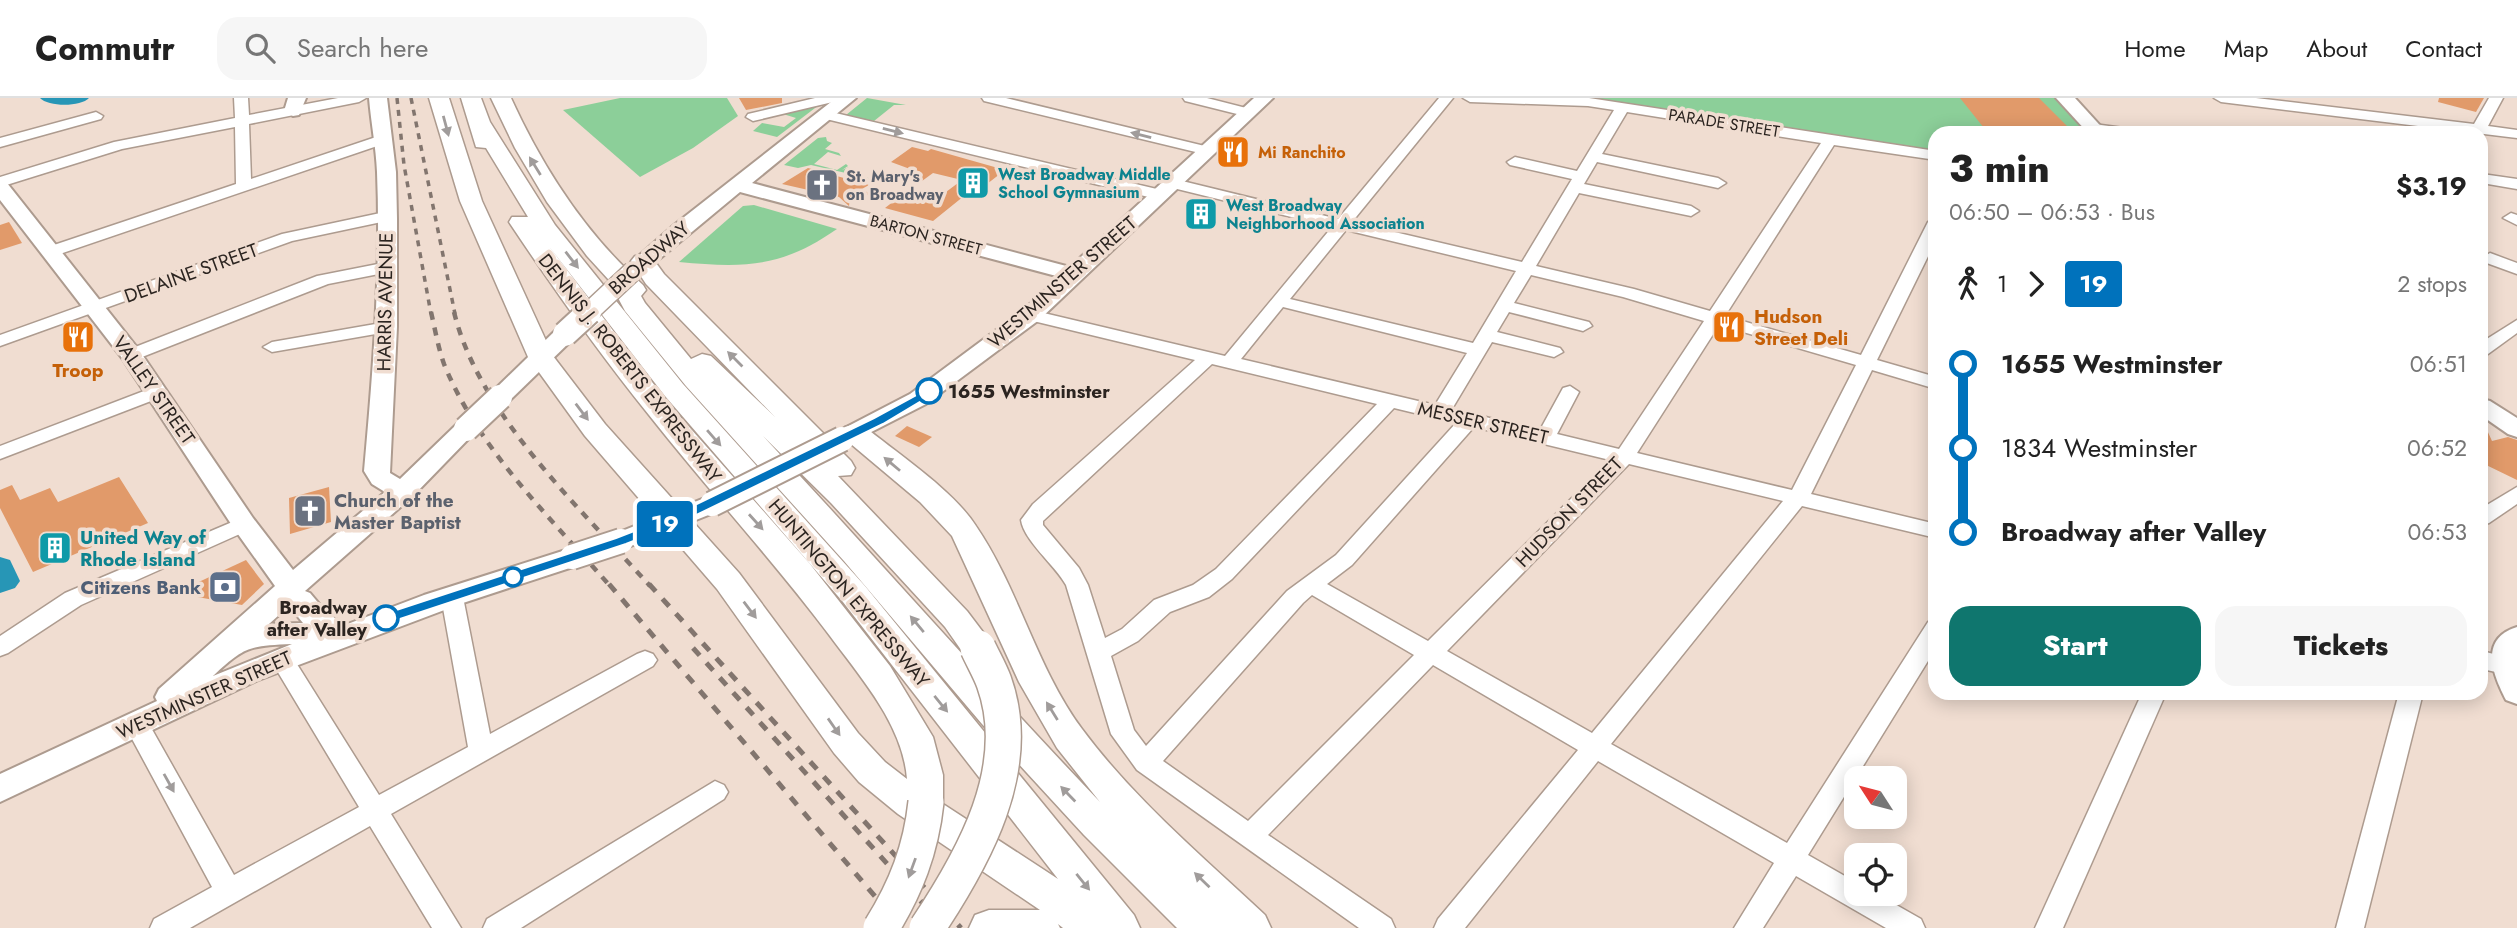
<!DOCTYPE html>
<meta charset="utf-8">
<style>
:root{--surface:#fff;--page:#f6f6f6;--text:#222;--muted:#767676;--line:#e0e0e0;--accent:#0f766e}
body{margin:0;font-family:Jost,sans-serif;background:var(--page);color:var(--text);height:100vh;display:flex;flex-direction:column;font-size:26px;white-space:nowrap}
*{box-sizing:border-box;margin:0}
p{font-size:23px;color:var(--muted)}
.icon{flex:none;width:38px;height:38px;fill:none;stroke:currentColor;stroke-width:2;stroke-linecap:round;stroke-linejoin:round}
.map{position:relative;flex:1;overflow:hidden}
.drawer{position:absolute;left:1928px;top:28px;width:560px;height:574px;display:flex;flex-direction:column;background:var(--surface);border-radius:21px;box-shadow:0 4px 18px #0003}
.drawer>*{flex:none}
.badge{padding:0 14px;border-radius:5px;font-size:24px;line-height:46px}
.needle{width:46px;rotate:306deg}
.buttons{position:absolute;left:1844px;top:668px;display:grid;gap:14px}
.buttons a{display:grid;place-items:center;width:63px;height:63px;border-radius:14px;background:var(--surface);box-shadow:0 4px 18px #0003;font-size:35px}
.map>.badge{position:absolute;translate:-50% -50%;box-shadow:0 0 0 4px #fff}
.legs{display:flex;align-items:center;gap:10px;height:77px;padding:0 21px;font-size:23px}
.legs p{margin-inline-start:auto}
.summary{display:flex;align-items:center;justify-content:space-between;height:119px;padding:0 21px}
h1{font-size:38px;font-weight:800;line-height:52px}
.cta{display:flex;gap:14px;margin-top:auto;padding:14px 21px}
.cta a{flex:1;height:80px;border-radius:21px;background:var(--accent);color:#fff;font-size:28px;font-weight:800;line-height:80px;text-align:center}
.cta a+a{background:var(--page);color:var(--text)}
ul{padding:0 21px;list-style:none}
li{display:flex;align-items:center;gap:24px;height:84px;font-size:26px}
li i{display:grid;place-items:center;width:10px;height:100%;margin:0 9px;background:currentColor}
li i::after{content:'';width:18px;height:18px;margin:-9px;border:5px solid;border-radius:50%;background:var(--surface)}
li p{margin-inline-start:auto}
li:first-child i{background:linear-gradient(#0000 50%,currentColor 0)}
li:last-child i{background:linear-gradient(currentColor 50%,#0000 0)}
header{display:flex;align-items:center;gap:42px;box-sizing:border-box;height:98px;padding:0 35px;background:var(--surface);border-bottom:2px solid var(--line)}
header strong{font-size:33px}
nav{display:flex;gap:38px;margin-inline-start:auto;font-size:24px}
.search{width:490px;height:63px;background:var(--page);display:flex;align-items:center;gap:18px;box-sizing:border-box;padding:0 24px;border-radius:21px;color:var(--muted);font-size:26px}
.map>svg:first-child{display:block}
.green{fill:#8ccf99}
.lines{fill:none;stroke-linecap:round;stroke-linejoin:round}
.river{fill:#2796b6;fill-rule:evenodd}
.building{fill:#e19a6a}
.minor-casing{stroke:#ad9b8f;stroke-width:3}
.major-casing{stroke:#ad9b8f;stroke-width:4}
.highway-casing{stroke:#ad9b8f;stroke-width:3}
.minor{fill:#fff;fill-rule:evenodd}
.major{fill:#fff;fill-rule:evenodd}
.highway{fill:#fff;fill-rule:evenodd}
.rail-far2{stroke:#82756e;stroke-width:3.5;stroke-dasharray:6 6;stroke-linecap:butt}
.rail-far1{stroke:#82756e;stroke-width:4.5;stroke-dasharray:8 8;stroke-linecap:butt}
.rail{stroke:#82756e;stroke-width:5;stroke-dasharray:10 10;stroke-linecap:butt}
.major-bridge-far1-casing{stroke:#ad9b8f;stroke-width:22;stroke-linecap:butt}
.major-bridge-casing{stroke:#ad9b8f;stroke-width:28;stroke-linecap:butt}
.highway-bridge-casing{stroke:#ad9b8f;stroke-width:38;stroke-linecap:butt}
.major-bridge-far1{stroke:#fff;stroke-width:19}
.major-bridge{stroke:#fff;stroke-width:24}
.highway-bridge{stroke:#fff;stroke-width:35}
.oneway{fill:#a09c9b}
.line-1{fill:#0072bc;stroke:#fff;stroke-width:2}
.stop-1-dot{fill:#fff;stroke:#0072bc;stroke-width:3.5}
.labels{text-anchor:middle;dominant-baseline:central;stroke-width:7;stroke-linejoin:round;paint-order:stroke}
.far-street-label{font-size:16px;fill:#2b2420;stroke:#f0ddd1}
.far-food-label{font-size:16px;font-weight:bold;fill:#c56008;stroke:#f0ddd1;text-anchor:start}
.far-culture-label{font-size:16px;font-weight:bold;fill:#0d838f;stroke:#f0ddd1;text-anchor:start}
.far-worship-label{font-size:16px;font-weight:bold;fill:#5b616d;stroke:#f0ddd1;text-anchor:start}
.street-label{font-size:19px;fill:#2b2420;stroke:#f0ddd1}
.food-label{font-size:19px;font-weight:bold;fill:#c56008;stroke:#f0ddd1;text-anchor:start}
.stop-label{font-size:19px;font-weight:bold;fill:#2b2420;stroke:#f0ddd1;text-anchor:start}
.worship-label{font-size:19px;font-weight:bold;fill:#5b616d;stroke:#f0ddd1;text-anchor:start}
.culture-label{font-size:19px;font-weight:bold;fill:#0d838f;stroke:#f0ddd1;text-anchor:start}
.service-label{font-size:19px;font-weight:bold;fill:#4e5e75;stroke:#f0ddd1;text-anchor:end}
</style>
<header>
<strong>Commutr</strong>
<div class="search"><svg class="icon" aria-label="search" viewBox="0 0 24 24"><circle cx="10" cy="10" r="6"/><path d="M15 15l6 6"/></svg>Search here</div>
<nav><a>Home</a><a>Map</a><a>About</a><a>Contact</a></nav>
</header>
<div class="map">
<svg width="2517" height="830" viewBox="0 0 2517 830">
<rect width="100%" height="100%" fill="#f0ddd1"/>
<g class="green">
<polygon points="620,0 727,0 738,18 693,50 640,79 563,12"/>
<polygon points="867,0 906,7 894,7 874,23 846,17"/>
<polygon points="1578,0 2057,0 2090,35 1936,35 1935,53"/>
<polygon points="819,7 777,39 753,33 762,25 784,29 796,20 783,16"/>
<polygon points="826,39 827,43 832,45 825,51 839,55 841,58 828,54 814,66 837,72 846,66 848,68 842,72 849,69 854,72 851,75 872,81 811,67 798,70 784,67 818,40"/>
<path d="M754 107 837 131C781 170 744 170 679 164L743 108Z"/>
</g>
<g class="lines">
<g class="river">
<path d="M40 0H89C81 9 48 9 40 0Z"/>
<polygon points="0,459 10,462 20,483 15,490 0,495"/>
</g>
</g>
<g class="building">
<polygon points="739,0 782,0 782,5 746,12"/>
<polygon points="1960,0 2039,0 2068,29 2065,29 2070,35 1988,35"/>
<polygon points="2439,0 2484,0 2476,14 2438,4"/>
<polygon points="912,49 928,53 931,51 1005,72 969,100 964,98 933,123 885,110 908,92 938,100 962,82 933,75 922,83 901,78 910,71 891,64"/>
<polygon points="808,70 869,87 860,92 874,96 850,100 849,108 839,99 782,86"/>
<polygon points="9,124 22,145 0,152 0,127"/>
<polygon points="2482,321 2492,343 2508,339 2517,342 2517,382 2482,365"/>
<polygon points="907,328 932,339 919,349 895,338"/>
<polygon points="119,379 148,425 33,474 0,410 0,392 12,387 20,402 50,390 58,404"/>
<polygon points="329,389 331,424 290,436 289,400"/>
<polygon points="246,462 264,486 242,507 175,495"/>
</g>
<g class="lines">
<defs>
<g id="minor">
<polygon points="234,0 248,0 249,17 338,0 366,0 359,4 249,26 251,81 376,39 381,38 388,42 386,45 51,159 43,154 45,150 236,86 235,29 122,51 0,89 0,79 114,44 235,20"/>
<polygon points="815,0 839,0 837,3 753,23 746,19 748,16"/>
<polygon points="982,0 1006,0 1213,50 1215,53 1208,57 984,3"/>
<polygon points="1183,0 1207,0 1254,12 1256,15 1249,19 1185,3"/>
<path d="M1439 0H1453L1352 124 1522 164 1572 81 1510 67 1507 64 1515 59 1577 73 1614 12 1588 8 1470 4 1463 0H1589L1936 53V62L1834 47 1725 218 1861 257 1928 124 1936 119V142L1877 262 1936 279V291L1872 272 1811 396 1936 426V440L1802 408 1611 646 1787 745 1928 524 1936 522V550L1808 757 1857 785V796H1877L1921 821 1925 830H1886L1796 778 1763 830H1734L1774 765 1598 663 1465 830H1434L1438 821 1578 652 1433 567 1268 737 1391 821 1395 830H1359L1137 672 1111 636 1066 487C1055 467 1024 443 1021 422L1033 406 1195 262 1025 221 1022 217 1031 212 1225 258 1332 129 1169 89 1166 86 1169 83 1174 81 1338 121ZM1627 14 1821 45 1710 213 1634 191 1536 168 1579 95 1691 118 1699 113 1691 108 1584 86 1597 64 1718 90 1726 85 1718 80 1602 56ZM1346 132 1516 173 1473 245 1290 201ZM1531 177 1623 199 1704 223 1619 351 1557 336 1579 294 1570 288 1563 290 1540 332 1452 311 1492 244 1554 259 1563 254 1560 250 1497 234 1509 214 1583 233 1592 228 1589 224 1514 205ZM1283 209 1467 255 1435 307 1241 261ZM1719 227 1856 267 1792 392 1637 355ZM1212 266 1377 306 1216 471 1193 487 1154 502 1122 531 1105 540 1088 487 1079 470 1043 427V423ZM1394 310 1456 325 1336 457 1287 493 1146 648 1134 632 1111 558 1138 543 1170 514 1209 499 1232 481ZM1474 329 1610 362 1428 543 1327 486 1352 467ZM1629 366 1783 403 1592 635 1447 553ZM1312 497 1414 557 1248 723 1163 663 1303 505Z"/>
<polygon points="2214,0 2256,0 2474,26 2489,0 2503,0 2488,28 2517,32 2517,40 2221,4"/>
<polygon points="827,13 1161,92 1169,97 1161,102 822,20 820,17"/>
<polygon points="96,14 103,18 101,21 0,49 0,40"/>
<polygon points="2094,26 2131,31 2138,35 2089,33 2087,30"/>
<polygon points="2482,76 2517,81 2517,91 2482,85"/>
<polygon points="385,114 391,116 393,119 391,122 292,143 0,248 0,237 282,136"/>
<polygon points="2511,115 2517,117 2517,127 2503,120"/>
<polygon points="2490,155 2517,165 2517,176 2484,164 2482,160"/>
<polygon points="388,164 394,165 396,169 394,173 328,186 137,261 131,262 122,257 125,253 317,178"/>
<polygon points="2517,222 2517,235 2488,256 2482,257 2482,244"/>
<polygon points="387,224 393,225 396,229 393,233 272,254 263,249 272,244"/>
<polygon points="157,288 166,294 164,298 0,361 0,348"/>
<polygon points="2517,389 2517,406 2489,425 2482,427 2482,410"/>
<polygon points="244,419 251,421 255,426 251,431 81,507 8,555 0,558 0,538 65,495"/>
<polygon points="452,491 460,493 463,499 490,636 637,556 645,553 653,556 657,562 653,568 391,716 461,830 432,830 370,728 190,830 150,830 154,821 212,789 124,626 127,619 136,616 145,619 234,777 359,709 270,561 274,555 282,552 290,555 379,697 468,649 441,499 444,493"/>
<polygon points="2482,553 2513,561 2517,567 2513,573 2505,576 2482,571"/>
<polygon points="2142,595 2166,595 2063,830 2035,830"/>
<polygon points="2399,595 2423,595 2364,830 2336,830"/>
<polygon points="715,683 724,687 728,694 724,701 521,830 483,830 487,821"/>
</g>
<g id="major">
<polygon points="288,0 306,0 299,17 293,18 284,13"/>
<path d="M369 0H387L396 74 397 121V229L390 375 400 381 457 326 466 323 475 326 478 331 413 398 305 493 310 495 326 514 345 527 424 497 572 450 582 452 586 459 582 466 463 505 256 583 0 704V676L157 603 155 599 159 591 275 488 235 432 122 260 0 102V83L7 85 139 252 253 420 293 472 385 394 372 386 364 373C373 274 381 173 377 74 376 49 371 25 369 0ZM289 508 303 525 269 526ZM292 546 213 578C245 548 249 548 292 546Z"/>
<polygon points="836,0 856,0 752,85 1070,169 1254,0 1273,0 1039,222 926,306 842,349 833,346 830,341 833,336 910,296 1023,212 1060,179 740,94 640,177 626,177 622,173 626,169 674,127"/>
<polygon points="2056,0 2075,0 2107,35 2088,35"/>
<polygon points="565,229 573,231 576,236 573,241 508,304 500,306 492,304 488,299 492,294 557,231"/>
<polygon points="2482,301 2490,303 2517,320 2517,339 2508,336 2482,318"/>
<polygon points="712,397 721,400 725,406 721,412 621,452 612,449 608,443 612,437"/>
<path d="M2517 529V606L2506 602C2493 577 2478 541 2517 529Z"/>
</g>
<g id="highway">
<path d="M429 0H449L482 103 553 258 605 326 739 475 858 635 885 664 907 681C903 627 861 580 830 538 773 462 708 392 649 317 599 255 553 190 509 124L512 119H528L486 50 476 49 461 0H481L490 24 555 127 683 286 865 488 1134 817 1140 830H1063L1058 826 1060 830H969L975 817 989 812H1040L898 716 859 684 834 655 717 491 585 338 528 259 460 103ZM548 147 665 298 843 504 1058 781 943 706V677L933 639 890 568 810 466 668 305Z"/>
<path d="M491 0H511C543 70 585 135 643 187L646 192 641 198 645 205 691 261 702 256 711 258 775 319 646 186 631 163 635 158H651L664 176 851 363 855 370 851 377 838 378 967 513 995 550 990 559 978 562 966 559 945 529 831 405 763 338C876 459 985 584 1100 704L1057 650 1019 584 952 438 920 404 845 341 841 335 845 329 855 326 865 329C898 356 953 392 976 428 1019 491 1036 569 1082 631 1134 701 1202 758 1265 817L1271 830H1177L1084 737 982 626 844 463 686 288 625 213 608 181 587 158 547 104 515 50Z"/>
</g>
</defs>
<use href="#minor" class="minor-casing"/>
<use href="#major" class="major-casing"/>
<use href="#highway" class="highway-casing"/>
<use href="#minor" class="minor"/>
<use href="#major" class="major"/>
<use href="#highway" class="highway"/>
<g class="rail-far2">
<polyline points="397,0 404,67 431,216"/>
<polyline points="411,0 455,216"/>
</g>
<g class="rail-far1">
<path d="M431 214C435 231 438 249 444 266 479 352 550 419 610 488"/>
<path d="M454 214C479 317 581 411 650 488"/>
</g>
<g class="rail">
<polyline points="609,486 902,830"/>
<polyline points="649,486 961,830"/>
<polyline points="693,550 945,830"/>
</g>
<defs>
<polyline id="major-bridge-far1" points="587,216 633,173"/>
<g id="major-bridge">
<polyline points="565,236 589,214"/>
<polyline points="466,331 500,299"/>
<polyline points="712,406 842,341"/>
<polyline points="572,459 621,443"/>
</g>
<g id="highway-bridge">
<path d="M881 830C906 790 921 751 926 704"/>
<path d="M927 830C973 761 1025 670 994 584 990 573 983 561 978 550"/>
</g>
</defs>
<use href="#major-bridge-far1" class="major-bridge-far1-casing"/>
<use href="#major-bridge" class="major-bridge-casing"/>
<use href="#highway-bridge" class="highway-bridge-casing"/>
<use href="#major-bridge-far1" class="major-bridge-far1"/>
<use href="#major-bridge" class="major-bridge"/>
<use href="#highway-bridge" class="highway-bridge"/>
</g>
<defs><path id="oneway-solid" d="M-6-.8H1V-3.2L6.5 0L1 3.2V.8H-6Z" transform="scale(1.75)"/></defs>
<g class="oneway">
<use href="#oneway-solid" transform="translate(446 28) rotate(75)"/>
<use href="#oneway-solid" transform="translate(893 33) rotate(14)"/>
<use href="#oneway-solid" transform="translate(1141 37) rotate(-166)"/>
<use href="#oneway-solid" transform="translate(535 68) rotate(-122)"/>
<use href="#oneway-solid" transform="translate(572 162) rotate(52)"/>
<use href="#oneway-solid" transform="translate(735 261) rotate(-135)"/>
<use href="#oneway-solid" transform="translate(582 314) rotate(53)"/>
<use href="#oneway-solid" transform="translate(714 340) rotate(49)"/>
<use href="#oneway-solid" transform="translate(892 366) rotate(-140)"/>
<use href="#oneway-solid" transform="translate(756 424) rotate(48)"/>
<use href="#oneway-solid" transform="translate(750 512) rotate(53)"/>
<use href="#oneway-solid" transform="translate(917 526) rotate(-130)"/>
<use href="#oneway-solid" transform="translate(941 606) rotate(51)"/>
<use href="#oneway-solid" transform="translate(1052 613) rotate(-122)"/>
<use href="#oneway-solid" transform="translate(834 629) rotate(55)"/>
<use href="#oneway-solid" transform="translate(169 685) rotate(61)"/>
<use href="#oneway-solid" transform="translate(1068 696) rotate(-134)"/>
<use href="#oneway-solid" transform="translate(912 770) rotate(110)"/>
<use href="#oneway-solid" transform="translate(1202 782) rotate(-136)"/>
<use href="#oneway-solid" transform="translate(1083 784) rotate(51)"/>
</g>
<polygon class="line-1" points="929,290 933,291 933,296 883,326 680,425 626,446 391,524 381,524 379,520 381,517 616,440 670,419 874,320"/>
<defs>
<symbol id="restaurant-square" viewBox="-11 -11 22 22"><rect x="-9" y="-9" width="18" height="18" rx="4" fill="#e8710a" stroke="#f0ddd1"/><path d="M-5-6h1v4h1v-4h1v4h1v-4h1v5L-1.5 .5V6h-2V.5L-5-1ZM5-6V6H3V1.5H1.5Q1.5-4 5-6Z" fill="#fff"/></symbol>
<symbol id="building-square" viewBox="-11 -11 22 22"><rect x="-9" y="-9" width="18" height="18" rx="4" fill="#0f9aa8" stroke="#f0ddd1"/><path d="M-4-6H4V6H1V3H-1V6H-4ZM-2.5-4.3h1.7v1.8h-1.7ZM.8-4.3h1.7v1.8H.8ZM-2.5-1h1.7V.8h-1.7ZM.8-1h1.7V.8H.8Z" fill="#fff"/></symbol>
<symbol id="church-square" viewBox="-11 -11 22 22"><rect x="-9" y="-9" width="18" height="18" rx="4" fill="#6b7280" stroke="#f0ddd1"/><path d="M-1.2-6h2.4v3.5h3.3v2.4h-3.3V6h-2.4V-.1h-3.3v-2.4h3.3Z" fill="#fff"/></symbol>
<symbol id="bank-square" viewBox="-11 -11 22 22"><rect x="-9" y="-9" width="18" height="18" rx="4" fill="#5c6f8a" stroke="#f0ddd1"/><path d="M-6-4H6V4H-6ZM0-2.3a2.3 2.3 0 1 0 0 4.6a2.3 2.3 0 1 0 0-4.6Z" fill="#fff"/></symbol>
</defs>
<g fill-rule="evenodd">
<use href="#restaurant-square" x="1214" y="35" width="38" height="38"/>
<use href="#building-square" x="954" y="66" width="38" height="38"/>
<use href="#church-square" x="803" y="68" width="38" height="38"/>
<use href="#building-square" x="1182" y="97" width="38" height="38"/>
<use href="#restaurant-square" x="1710" y="210" width="38" height="38"/>
<use href="#restaurant-square" x="59" y="220" width="38" height="38"/>
<use href="#church-square" x="291" y="394" width="38" height="38"/>
<use href="#building-square" x="36" y="431" width="38" height="38"/>
<use href="#bank-square" x="206" y="470" width="38" height="38"/>
</g>
<g class="stop-1-dot">
<circle cx="929" cy="293" r="12"/>
<circle cx="513" cy="479" r="9"/>
<circle cx="386" cy="520" r="12"/>
</g>
<g class="labels">
<g class="far-street-label">
<text transform="translate(1724 25) rotate(9)">PARADE STREET</text>
<text transform="translate(926 137) rotate(15)">BARTON STREET</text>
</g>
<g class="far-food-label">
<text x="1258" y="54">Mi Ranchito</text>
</g>
<g class="far-culture-label">
<text x="998" y="76">West Broadway Middle<tspan x="998" dy="18">School Gymnasium</tspan></text>
<text x="1226" y="107">West Broadway<tspan x="1226" dy="18">Neighborhood Association</tspan></text>
</g>
<g class="far-worship-label">
<text x="846" y="78">St. Mary's<tspan x="846" dy="18">on Broadway</tspan></text>
</g>
<g class="street-label">
<text transform="translate(649 160) rotate(-41)">BROADWAY</text>
<text transform="translate(191 175) rotate(-20)">DELAINE STREET</text>
<text transform="translate(1062 184) rotate(-41)">WESTMINSTER STREET</text>
<text transform="translate(385 204) rotate(-89)">HARRIS AVENUE</text>
<text transform="translate(630 270) rotate(52)">DENNIS J. ROBERTS EXPRESSWAY</text>
<text transform="translate(154 292) rotate(55)">VALLEY STREET</text>
<text transform="translate(1483 325) rotate(13)">MESSER STREET</text>
<text transform="translate(1569 414) rotate(-46)">HUDSON STREET</text>
<text transform="translate(849 495) rotate(50)">HUNTINGTON EXPRESSWAY</text>
<text transform="translate(204 597) rotate(-24)">WESTMINSTER STREET</text>
</g>
<g class="food-label">
<text x="1754" y="218">Hudson<tspan x="1754" dy="22">Street Deli</tspan></text>
<text x="78" y="272" text-anchor="middle">Troop</text>
</g>
<g class="stop-label">
<text x="948" y="293">1655 Westminster</text>
<text x="367" y="509" text-anchor="end">Broadway<tspan x="367" dy="22">after Valley</tspan></text>
</g>
<g class="worship-label">
<text x="334" y="402">Church of the<tspan x="334" dy="22">Master Baptist</tspan></text>
</g>
<g class="culture-label">
<text x="80" y="439">United Way of<tspan x="80" dy="22">Rhode Island</tspan></text>
</g>
<g class="service-label">
<text x="201" y="489">Citizens Bank</text>
</g>
</g>
</svg>
<div class="buttons">
<a><svg class="needle" viewBox="-14 -14 28 28"><path d="M0-13l5 13h-10z" fill="#e53935"/><path d="M0 13l5-13h-10z" fill="#767676"/></svg></a>
<a><svg class="icon" aria-label="locate" viewBox="0 0 24 24"><circle cx="12" cy="12" r="6"/><path d="M12 2v4M12 18v4M2 12h4M18 12h4"/></svg></a>
</div>
<b class="badge" style="left:665px;top:426px;background:#0072bc;color:#fff">19</b>
<section class="drawer">
<div class="summary"><div><h1>3 min</h1><p>06:50 – 06:53 · Bus</p></div><b>$3.19</b></div>
<div class="legs"><svg class="icon" aria-label="walk" viewBox="0 0 24 24"><circle cx="13" cy="4" r="2"/><path d="M13 8l-2 6 4 7M11 14l-3 7M7 12l3-4h3l4 4"/></svg>1<svg class="icon" aria-label="forward" viewBox="0 0 24 24"><path d="M9 5l7 7-7 7"/></svg><b class="badge" style="background:#0072bc;color:#fff">19</b><p>2 stops</p></div>
<ul>
<li><i style="color:#0072bc"></i><b>1655 Westminster</b><p>06:51</p></li>
<li><i style="color:#0072bc"></i><span>1834 Westminster</span><p>06:52</p></li>
<li><i style="color:#0072bc"></i><b>Broadway after Valley</b><p>06:53</p></li>
</ul>
<div class="cta"><a>Start</a><a>Tickets</a></div>
</section>
</div>
